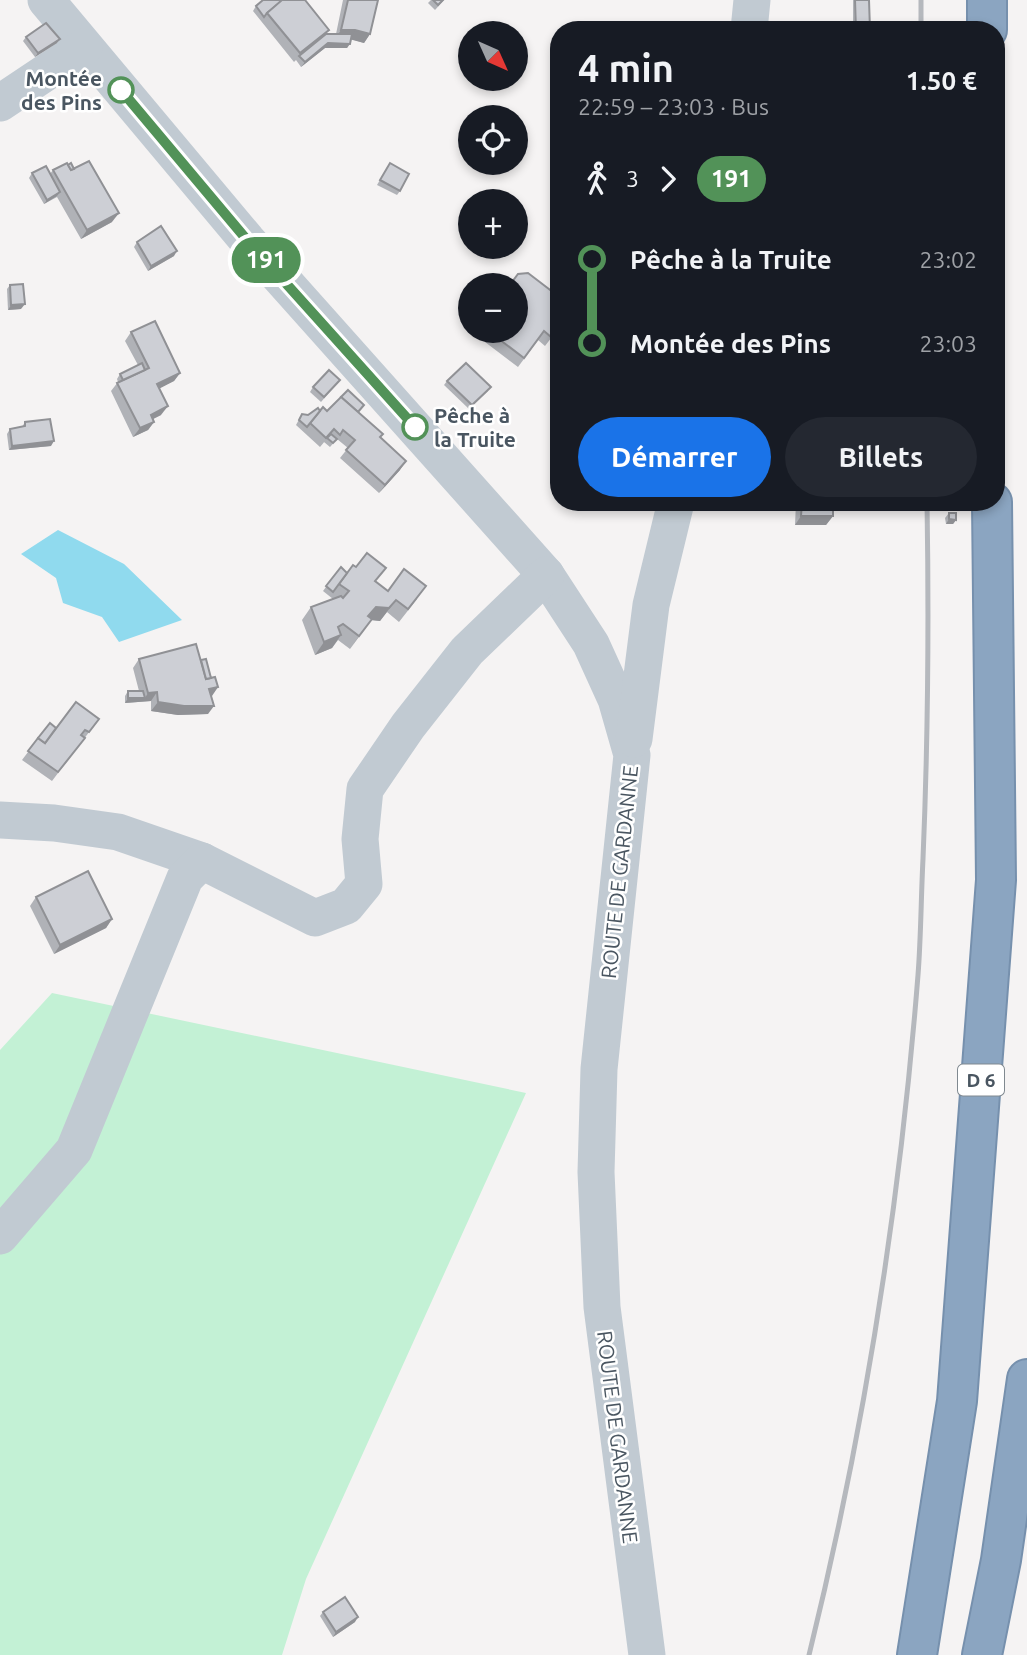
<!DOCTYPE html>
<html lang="fr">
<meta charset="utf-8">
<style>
:root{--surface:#171b24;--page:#242831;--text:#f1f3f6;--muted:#9ea1a6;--accent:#1a73e8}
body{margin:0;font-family:Ubuntu,sans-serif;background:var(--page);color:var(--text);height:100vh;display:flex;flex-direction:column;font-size:26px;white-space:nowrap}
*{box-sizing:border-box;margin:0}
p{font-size:23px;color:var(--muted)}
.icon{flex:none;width:38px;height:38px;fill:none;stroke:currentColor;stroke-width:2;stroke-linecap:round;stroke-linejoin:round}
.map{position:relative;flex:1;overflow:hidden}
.sheet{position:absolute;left:550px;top:21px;width:455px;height:490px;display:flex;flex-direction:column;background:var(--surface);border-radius:28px;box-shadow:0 4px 10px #0003}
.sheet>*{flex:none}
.badge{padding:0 14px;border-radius:23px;font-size:24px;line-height:46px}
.needle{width:46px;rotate:135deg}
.buttons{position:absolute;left:458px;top:21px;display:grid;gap:14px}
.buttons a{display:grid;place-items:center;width:70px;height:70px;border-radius:50%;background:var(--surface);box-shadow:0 4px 10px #0003;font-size:35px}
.map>.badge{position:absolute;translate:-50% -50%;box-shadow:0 0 0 4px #fff}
.legs{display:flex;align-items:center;gap:10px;height:77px;padding:0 28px;font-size:23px}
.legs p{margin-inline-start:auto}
.headline{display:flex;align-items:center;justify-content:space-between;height:119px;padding:0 28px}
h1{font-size:38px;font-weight:700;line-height:52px}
.button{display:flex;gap:14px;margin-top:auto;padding:14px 28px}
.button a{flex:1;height:80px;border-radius:42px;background:var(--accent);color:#fff;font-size:28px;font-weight:700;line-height:80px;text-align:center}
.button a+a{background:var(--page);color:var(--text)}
ul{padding:0 28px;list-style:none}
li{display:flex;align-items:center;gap:24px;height:84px;font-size:26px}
li i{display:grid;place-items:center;width:10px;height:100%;margin:0 9px;background:currentColor}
li i::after{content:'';width:18px;height:18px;margin:-9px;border:5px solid;border-radius:50%;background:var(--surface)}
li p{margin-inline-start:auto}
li:first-child i{background:linear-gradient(#0000 50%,currentColor 0)}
li:last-child i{background:linear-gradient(currentColor 50%,#0000 0)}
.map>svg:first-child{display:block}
.green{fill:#c3f1d5}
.water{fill:#90daee}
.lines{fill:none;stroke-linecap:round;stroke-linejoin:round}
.highway-casing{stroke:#7690ad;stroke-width:42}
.minor{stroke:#c1cad2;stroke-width:37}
.highway{stroke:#8ba5c1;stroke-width:38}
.rail{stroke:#b5b8bd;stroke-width:5}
.wall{fill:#b0b2b7}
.shaded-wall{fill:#909195}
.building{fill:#cdcfd5;stroke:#909195;stroke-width:2}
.line-1-casing{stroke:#fff;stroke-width:16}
.line-1{stroke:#529258;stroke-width:10}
.stop-1-dot{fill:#fff;stroke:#529258;stroke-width:3.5}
.labels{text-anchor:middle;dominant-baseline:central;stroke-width:5;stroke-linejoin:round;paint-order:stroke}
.shield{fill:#fff;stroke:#808990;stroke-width:2}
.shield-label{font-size:19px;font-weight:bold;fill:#4a5661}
.stop-label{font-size:21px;font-weight:bold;fill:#4a5661;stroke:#fff;text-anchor:end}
.street-label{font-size:21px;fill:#4a5661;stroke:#fff}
</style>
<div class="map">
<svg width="1027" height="1655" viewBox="0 0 1027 1655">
<rect width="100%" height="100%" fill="#f5f3f3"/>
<polygon class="green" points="52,993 526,1093 306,1579 282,1655 0,1655 0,1050"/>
<polygon class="water" points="58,530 124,564 182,620 119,642 102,617 63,603 56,578 21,554"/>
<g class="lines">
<defs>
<g id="highway">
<polyline points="987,0 987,30"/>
<polyline points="917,1655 957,1401 996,880 992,502"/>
<polyline points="982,1655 1001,1560 1027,1379"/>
</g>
</defs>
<use href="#highway" class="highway-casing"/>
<g class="minor">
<polyline points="46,0 247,240 546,575 591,644 616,699 632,755 599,1069 596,1172 602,1307 647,1655"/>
<polyline points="749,30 752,0"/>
<polyline points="0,103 84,47"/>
<polyline points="634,739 651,605 676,502"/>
<polyline points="0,820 54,823 118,832 202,861"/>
<polyline points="0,1236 74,1150 185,878 202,861 315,918 346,906 364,884 360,839 365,789 408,726 467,651 546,575"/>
</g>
<use href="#highway" class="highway"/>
<g class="rail">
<polyline points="921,0 921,30"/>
<path d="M809 1655C864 1432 900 1204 918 975 921 937 921 897 923 859 928 740 929 621 927 502"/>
</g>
</g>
<g class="wall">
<polygon points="343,0 378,0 370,34 364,43 351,39 347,48 325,48 301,67 296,60 294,62 253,11 256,6 326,34 336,34"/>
<polygon points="431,0 444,0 435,10 428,3"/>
<polygon points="853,0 869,0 870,30 853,30"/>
<polygon points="26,37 57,43 35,57 23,41"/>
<polygon points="390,163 400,191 397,195 377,185"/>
<polygon points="68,165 74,169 112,222 81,239 57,197 44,204 29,178 32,173 50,174 53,170"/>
<polygon points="137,242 174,256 148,271 134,247"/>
<polygon points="512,282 558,296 558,336 555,333 545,346 538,340 518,367 485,342 493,331 516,331 516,285 510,285"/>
<polygon points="10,285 21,309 8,310 7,289"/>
<polygon points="131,332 180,373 174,381 159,388 161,415 153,419 154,422 148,430 133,437 111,391 118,382 117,379 120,374 138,365 125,341"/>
<polygon points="340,380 321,402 310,392 313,387"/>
<polygon points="447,381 488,391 469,409 444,385"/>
<polygon points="320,411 358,412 380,437 400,470 379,493 340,458 348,448 337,439 330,447 324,442 325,441 320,447 296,425 302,414 308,415"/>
<polygon points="25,422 51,446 9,450 7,434 10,429 22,427"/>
<polygon points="796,502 856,502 850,510 833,510 833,516 826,525 795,525"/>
<polygon points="949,513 956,520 953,524 946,524 945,518"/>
<polygon points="341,567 347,573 376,582 388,591 417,599 399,622 387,612 380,621 371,620 350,649 338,640 332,648 315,655 302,620 311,607 333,599 323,591"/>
<polygon points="139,659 201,660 218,687 211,696 208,714 178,715 151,711 151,701 125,703 125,696 128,691 139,691 133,668"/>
<polygon points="99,719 52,781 22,760 50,723 56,728"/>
<polygon points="36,897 112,919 106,928 54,954 30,906"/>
<polygon points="323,1612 355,1622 333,1637 320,1616"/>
</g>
<g class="shaded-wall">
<polygon points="341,30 355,30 370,34 364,43 349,39 335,39"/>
<polygon points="60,39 57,43 35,57 38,53"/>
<polygon points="328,43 350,44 347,48 325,48 301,67 305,62"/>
<polygon points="60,192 57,196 44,204 47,200"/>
<polygon points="119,213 112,222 81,239 87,230"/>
<polygon points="177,251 174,256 148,271 151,266"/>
<polygon points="25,304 21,309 8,310 11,305"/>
<polygon points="180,373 174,381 151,393 157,384"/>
<polygon points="168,406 161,415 145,423 151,415"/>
<polygon points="154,422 148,430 133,437 140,428"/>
<polygon points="54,441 51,446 9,450 12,446"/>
<polygon points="406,461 400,470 379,493 385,485"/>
<polygon points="832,502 856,502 850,510 827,510"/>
<polygon points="801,516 833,516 826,525 795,525"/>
<polygon points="949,519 956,520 953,524 946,524"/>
<polygon points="396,600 380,621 371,620 350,649 359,636 368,616 376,607"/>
<polygon points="341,635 332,648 315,655 324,642"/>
<polygon points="218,687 212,696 203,698 209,689"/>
<polygon points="157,692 151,701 125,703 128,698 145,698 148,693"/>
<polygon points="158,702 214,706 208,714 178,715 151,711"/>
<polygon points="112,919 106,928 54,954 60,945"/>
<polygon points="358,1617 355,1622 333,1637 336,1632"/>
</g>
<g class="building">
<polygon points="263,0 281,0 282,1 267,13 264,17 256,6"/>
<polygon points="282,0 305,0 329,30 300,53 267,13"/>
<polygon points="348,0 378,0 370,34 355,30 341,30"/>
<polygon points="433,0 443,0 438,5"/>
<polygon points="855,0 869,0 870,30 856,30"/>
<polygon points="46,23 60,39 38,53 26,37"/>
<polygon points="326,34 352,34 350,44 328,43 305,62 299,56"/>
<polygon points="89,161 119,213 87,230 53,170 67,163 71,170"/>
<polygon points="71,163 74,169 71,170 68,165"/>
<polygon points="390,163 409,174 400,191 380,180"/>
<polygon points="46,166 60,192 47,200 32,173"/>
<polygon points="161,226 177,251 151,266 137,242"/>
<polygon points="528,273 558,296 558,328 551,337 544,331 524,358 491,333 493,331 516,331 516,301 520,296 516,293 516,285 512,285 512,282 518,274"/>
<polygon points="23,284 25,304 11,305 10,285"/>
<polygon points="155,321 180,373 157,384 168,406 151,415 154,422 140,428 117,383 149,368 131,332"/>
<polygon points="142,363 145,370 123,380 120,374"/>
<polygon points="466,363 491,387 472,405 447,381"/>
<polygon points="329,370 340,380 324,397 313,387"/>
<polygon points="348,390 364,405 358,412 341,397"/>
<polygon points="341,397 383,434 380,437 406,461 385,485 346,450 355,440 343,430 340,435 334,429 326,438 310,423 323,407 327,411"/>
<polygon points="318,408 320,411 307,427 299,420 302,414 308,415"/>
<polygon points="50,419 54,441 12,446 10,429 25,426 25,422"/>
<polygon points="331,434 337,439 333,443 327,438"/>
<polygon points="802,502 833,502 833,516 801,516"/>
<polygon points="949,513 956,513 956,520 949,519"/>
<polygon points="367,553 386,568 375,581 388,591 404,569 426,586 408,609 396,600 389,608 376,607 368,616 372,619 359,636 343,624 338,627 341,635 324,642 311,607 341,596 343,598 349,591 339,584 353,565 356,567"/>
<polygon points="341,567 347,573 333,592 326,586"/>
<polygon points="196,644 206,679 215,677 218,687 209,689 214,706 184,706 158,702 157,692 148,693 139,659"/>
<polygon points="206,659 211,678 206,679 201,660"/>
<polygon points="128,691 143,691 145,698 128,698"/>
<polygon points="76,702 99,719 89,732 85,730 81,735 85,738 58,772 28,751 38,738 45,743"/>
<polygon points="50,723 56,728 45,743 38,738"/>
<polygon points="88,871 112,919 60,945 36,897"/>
<polygon points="345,1597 358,1617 336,1632 323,1612"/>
</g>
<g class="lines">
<defs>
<polyline id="line-1" points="121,90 247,240 415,427"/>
</defs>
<use href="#line-1" class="line-1-casing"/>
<use href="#line-1" class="line-1"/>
</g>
<g class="stop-1-dot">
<circle cx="121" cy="90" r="12"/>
<circle cx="415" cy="427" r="12"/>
</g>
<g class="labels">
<rect class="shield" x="958" y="1064.5" width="46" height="31" rx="5"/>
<g class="shield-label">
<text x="981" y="1080">D 6</text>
</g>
<g class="stop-label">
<text x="102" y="78">Montée<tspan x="102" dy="24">des Pins</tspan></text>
<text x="434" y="415" text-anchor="start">Pêche à<tspan x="434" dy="24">la Truite</tspan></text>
</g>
<g class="street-label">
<text transform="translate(619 872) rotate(-84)">ROUTE DE GARDANNE</text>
<text transform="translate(618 1437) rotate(83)">ROUTE DE GARDANNE</text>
</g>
</g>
</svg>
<div class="buttons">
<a><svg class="needle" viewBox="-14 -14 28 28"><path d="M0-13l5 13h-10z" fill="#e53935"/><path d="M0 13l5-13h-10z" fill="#9ea1a6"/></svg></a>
<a><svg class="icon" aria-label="locate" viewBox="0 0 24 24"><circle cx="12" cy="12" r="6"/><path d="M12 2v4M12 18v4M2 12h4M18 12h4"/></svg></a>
<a>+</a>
<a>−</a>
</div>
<b class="badge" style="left:266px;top:260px;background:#529258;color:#fff">191</b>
<section class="sheet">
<div class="headline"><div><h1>4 min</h1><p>22:59 – 23:03 · Bus</p></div><b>1.50 €</b></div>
<div class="legs"><svg class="icon" aria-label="walk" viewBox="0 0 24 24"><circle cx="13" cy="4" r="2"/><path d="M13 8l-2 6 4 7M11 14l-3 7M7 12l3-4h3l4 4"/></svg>3<svg class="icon" aria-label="forward" viewBox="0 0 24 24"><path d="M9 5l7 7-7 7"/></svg><b class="badge" style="background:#529258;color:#fff">191</b></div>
<ul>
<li><i style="color:#529258"></i><b>Pêche à la Truite</b><p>23:02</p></li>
<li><i style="color:#529258"></i><b>Montée des Pins</b><p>23:03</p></li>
</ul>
<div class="button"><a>Démarrer</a><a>Billets</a></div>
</section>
</div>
